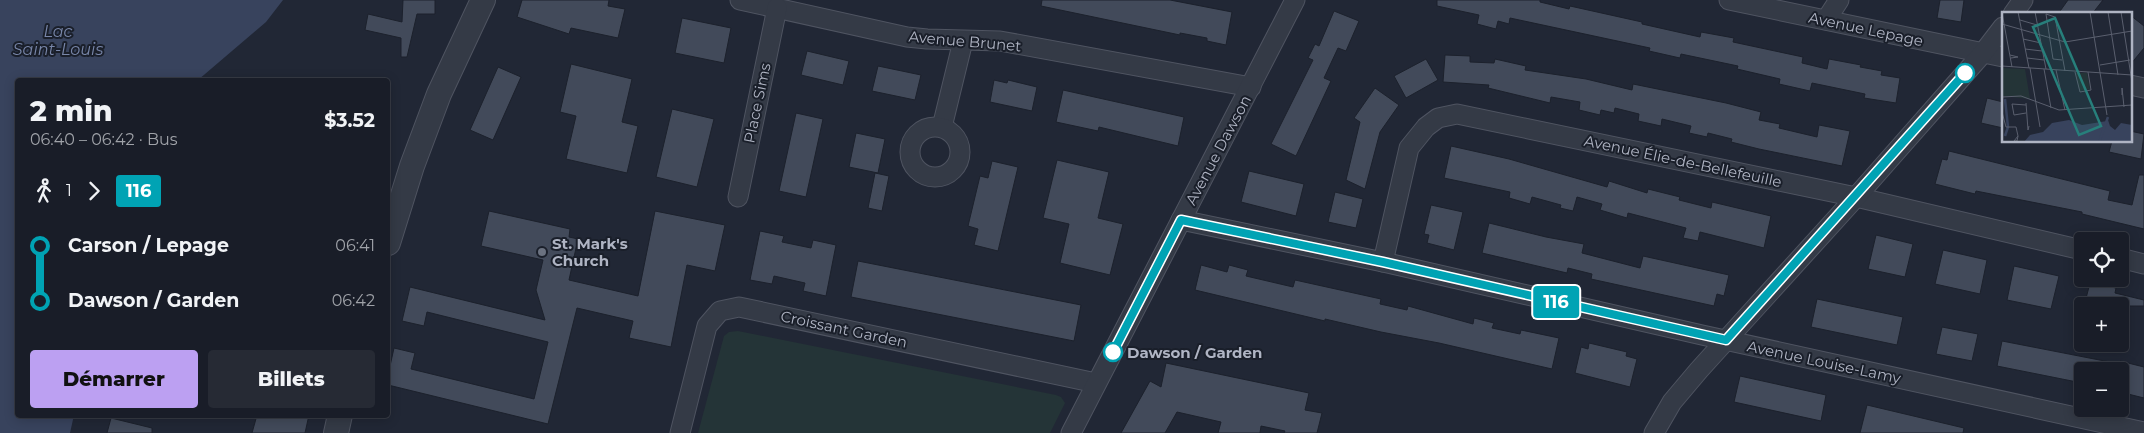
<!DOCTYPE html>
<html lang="fr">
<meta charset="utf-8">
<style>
:root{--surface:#191d28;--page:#262a34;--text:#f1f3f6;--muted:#9fa2a8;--line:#373b45;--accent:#bca0f2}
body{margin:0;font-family:Montserrat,sans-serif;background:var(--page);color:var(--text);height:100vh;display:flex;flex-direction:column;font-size:19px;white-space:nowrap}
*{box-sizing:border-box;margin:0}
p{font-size:16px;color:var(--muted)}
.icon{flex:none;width:28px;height:28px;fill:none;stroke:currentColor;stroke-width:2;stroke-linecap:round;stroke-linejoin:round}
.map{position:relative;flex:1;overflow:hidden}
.sheet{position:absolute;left:15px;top:78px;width:375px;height:340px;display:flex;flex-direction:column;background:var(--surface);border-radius:5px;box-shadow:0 2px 12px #0003,0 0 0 1px var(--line)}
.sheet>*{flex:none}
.badge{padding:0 10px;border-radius:4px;font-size:18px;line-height:32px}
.fabs{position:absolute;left:2074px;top:232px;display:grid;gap:10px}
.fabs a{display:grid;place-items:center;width:55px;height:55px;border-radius:5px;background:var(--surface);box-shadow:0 2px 12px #0003,0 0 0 1px var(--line);font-size:25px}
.map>.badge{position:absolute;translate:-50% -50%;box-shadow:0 0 0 2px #fff}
.legs{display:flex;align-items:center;gap:8px;height:55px;padding:0 15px;font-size:16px}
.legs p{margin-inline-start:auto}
.overview{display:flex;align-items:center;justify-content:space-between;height:85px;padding:0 15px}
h1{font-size:28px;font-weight:800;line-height:38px}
.button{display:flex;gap:10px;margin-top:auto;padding:10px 15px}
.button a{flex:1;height:58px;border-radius:5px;background:var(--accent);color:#111;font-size:20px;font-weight:800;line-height:58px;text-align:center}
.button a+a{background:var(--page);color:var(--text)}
ul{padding:0 15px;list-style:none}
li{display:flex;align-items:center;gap:18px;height:55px;font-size:19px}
li i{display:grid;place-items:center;width:8px;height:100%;margin:0 6px;background:currentColor}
li i::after{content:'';width:12px;height:12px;margin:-6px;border:4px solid;border-radius:50%;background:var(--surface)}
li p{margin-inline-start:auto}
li:first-child i{background:linear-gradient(#0000 50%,currentColor 0)}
li:last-child i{background:linear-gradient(currentColor 50%,#0000 0)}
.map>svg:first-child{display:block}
.green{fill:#243437}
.water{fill:#38435d}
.building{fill:#424a5a;stroke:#1c212c}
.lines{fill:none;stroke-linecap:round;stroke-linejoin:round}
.minor-casing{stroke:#4f5461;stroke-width:21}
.tertiary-casing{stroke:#4f5461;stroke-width:26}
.minor{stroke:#343a46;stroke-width:19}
.tertiary{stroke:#343a46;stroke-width:24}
.line-1-casing{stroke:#fff;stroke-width:11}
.line-1{stroke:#00a3b4;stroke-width:8}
.stop-1-dot{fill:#fff;stroke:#00a3b4;stroke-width:2.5}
.worship-dot{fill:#6b7280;stroke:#1a1f2a;stroke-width:2}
.labels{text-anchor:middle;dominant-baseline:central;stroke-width:4;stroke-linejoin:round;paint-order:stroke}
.street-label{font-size:15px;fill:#afb4c3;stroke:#1a1f2a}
.poi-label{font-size:15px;font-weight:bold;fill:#afb4c3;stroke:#1a1f2a;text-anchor:start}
.stop-label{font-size:15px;font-weight:bold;fill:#afb4c3;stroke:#1a1f2a;text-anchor:start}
.water-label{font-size:16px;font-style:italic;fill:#7987aa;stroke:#1a1f2a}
.inset-river{fill:none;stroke:#38435d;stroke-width:2.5}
.inset-road{fill:none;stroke:#5a5f6e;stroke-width:1}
.view{fill:#277f7b;fill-opacity:0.15;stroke:#277f7b;stroke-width:2.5}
.inset-edge{fill:none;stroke:#afb4c3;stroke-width:2.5}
</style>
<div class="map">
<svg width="2144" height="433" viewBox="0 0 2144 433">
<rect width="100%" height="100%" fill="#212735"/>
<polygon class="green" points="738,331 1056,395 1061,397 1065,403 1050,433 698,433 724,336 729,332"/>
<polygon class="water" points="0,0 283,0 266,22 198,80 18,80 18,415 74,415 70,433 0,433"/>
<g class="building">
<polygon points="403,0 435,0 435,14 417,14 407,57 401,57 401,38 365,30 368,14 402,22"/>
<polygon points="522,0 609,0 608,6 625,9 618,38 571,28 569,34 517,17"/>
<polygon points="1042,0 1170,0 1232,12 1226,45 1207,41 1207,38 1180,33 1180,35 1041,6"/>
<polygon points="1437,0 1540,0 1540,2 1569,9 1570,6 1642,22 1642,24 1700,37 1701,32 1734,38 1733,42 1803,57 1802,63 1827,69 1829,59 1861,65 1860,67 1882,71 1881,75 1900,78 1896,103 1864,98 1865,94 1812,83 1810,91 1779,84 1780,79 1737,69 1738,66 1681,54 1680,58 1649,51 1650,48 1510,18 1509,24 1498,21 1496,29 1477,24 1479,15 1437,6"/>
<polygon points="1940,0 1964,0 1961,22 1937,18"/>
<polygon points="2068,0 2103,0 2092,14 2058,14"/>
<polygon points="1334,11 1359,21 1346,51 1338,48 1324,78 1331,81 1296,156 1271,144 1313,60 1308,58 1315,44 1319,46"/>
<polygon points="2130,15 2144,26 2144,48 2130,65"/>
<polygon points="682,18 731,28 724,63 675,53"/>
<polygon points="807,51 849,61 843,85 801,75"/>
<polygon points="1445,55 1470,56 1470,62 1494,63 1495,59 1526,66 1525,70 1586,79 1632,90 1633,84 1726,103 1761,112 1759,120 1780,124 1779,128 1817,137 1819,125 1850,131 1842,166 1759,149 1731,142 1732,139 1708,133 1707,137 1689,133 1691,126 1662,119 1661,126 1638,121 1639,114 1615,108 1614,113 1601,110 1600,115 1579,110 1580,102 1551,97 1550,103 1488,88 1489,85 1443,82"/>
<polygon points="1426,59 1438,80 1406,98 1394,76"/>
<polygon points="571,64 632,79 622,122 638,126 627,173 566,159 576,116 560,112"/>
<polygon points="878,66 921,75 915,100 872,91"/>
<polygon points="498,67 521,77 493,140 470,130"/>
<polygon points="994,80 1007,83 1008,80 1037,87 1032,111 990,102"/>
<polygon points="1375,88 1399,105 1380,132 1365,189 1346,180 1360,122 1354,118"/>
<polygon points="1063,90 1184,117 1178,146 1099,127 1098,131 1056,122"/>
<polygon points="1987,98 2003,102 2003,128 1981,123"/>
<polygon points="672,109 714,119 697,187 656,177"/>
<polygon points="796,113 823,119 806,197 779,191"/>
<polygon points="2130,131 2144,134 2141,159 2109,152 2112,141 2130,141"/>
<polygon points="856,133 885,139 878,173 849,167"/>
<polygon points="1451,146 1509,159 1607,187 1609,181 1647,193 1648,189 1680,197 1679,200 1711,208 1712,202 1771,216 1764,248 1700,232 1698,241 1683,238 1686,228 1628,213 1627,218 1600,210 1602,204 1577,197 1573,211 1560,208 1561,205 1532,197 1530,204 1509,198 1510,192 1444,178"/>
<polygon points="1949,151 2110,191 2108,200 2132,205 2139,175 2144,175 2144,229 2082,214 2082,212 1976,191 1975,194 1935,184 1942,159 1947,160"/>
<polygon points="1057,160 1109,172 1098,218 1123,224 1110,275 1060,263 1069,224 1043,218"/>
<polygon points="992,161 1018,167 998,251 974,245 978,229 968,226 980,176 988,178"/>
<polygon points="1249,171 1304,184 1296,216 1241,202"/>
<polygon points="875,173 889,176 882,211 868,208"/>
<polygon points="1335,192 1363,199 1356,228 1328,222"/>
<polygon points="1431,205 1463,212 1454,250 1427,243 1429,235 1424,234"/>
<polygon points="489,211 570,229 569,237 578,239 569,280 638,296 655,211 725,225 715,271 687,265 671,347 629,338 633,321 577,308 548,424 388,385 388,375 394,348 415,353 411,369 534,399 548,342 427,312 424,326 402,321 410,287 545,320 536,290 543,260 481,246"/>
<polygon points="1489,223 1546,237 1584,244 1582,253 1640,268 1643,256 1729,275 1724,296 1717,294 1714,306 1591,279 1592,274 1568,268 1567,273 1482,253"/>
<polygon points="760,231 784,236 782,242 811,248 813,240 836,245 826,296 803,291 805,283 774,276 772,284 750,280"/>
<polygon points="1876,235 1913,244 1905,277 1868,269"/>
<polygon points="1943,250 1987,260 1980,294 1935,284"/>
<polygon points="858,261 1081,305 1074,341 851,297"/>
<polygon points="1201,265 1227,272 1229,265 1248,270 1246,276 1293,287 1295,280 1381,299 1380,304 1407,310 1408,306 1473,324 1474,318 1494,323 1492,328 1520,334 1521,330 1559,338 1552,369 1439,343 1381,332 1325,319 1325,321 1195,290"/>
<polygon points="2014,266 2059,276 2051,309 2007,300"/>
<polygon points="2090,283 2116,288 2115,293 2144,300 2144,306 2084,306"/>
<polygon points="1817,299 1903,317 1897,345 1811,327"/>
<polygon points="1942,327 1978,334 1972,361 1936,354"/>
<polygon points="2002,341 2120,364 2120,361 2144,367 2144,398 2120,392 2120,371 2082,371 2082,383 1997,366"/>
<polygon points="1589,343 1627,352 1626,356 1637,359 1630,387 1575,373 1581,347 1588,349"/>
<polygon points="1166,363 1309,393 1305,410 1322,413 1317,433 1284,433 1285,431 1261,426 1260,433 1218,433 1221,422 1177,412 1165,433 1121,433 1150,381 1161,387"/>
<polygon points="1740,376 1826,395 1821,421 1734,402"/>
<polygon points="1867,405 1964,428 1963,433 1860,433"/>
<polygon points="257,415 309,415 305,433 252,433"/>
<polygon points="111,418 152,428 152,433 107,433"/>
</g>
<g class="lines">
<defs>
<g id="minor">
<polyline points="740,0 907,37 927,39 1000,41 1251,87"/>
<polyline points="1729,0 2003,57"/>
<polyline points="2013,14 2023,0"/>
<polyline points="1826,20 1839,0"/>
<polyline points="2130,85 2144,88"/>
<polyline points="942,127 963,41"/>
<circle cx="935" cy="152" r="25"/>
<polyline points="738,197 777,8"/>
<polyline points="1181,220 1383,262 1702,335 2144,432"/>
<polyline points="2120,258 2144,264"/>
<polyline points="1383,262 1409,148 1426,127 1438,118 1457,114 1856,197 2082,250"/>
<polyline points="680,433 707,326 720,311 739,307 1096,383"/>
<polyline points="1071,433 1295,0"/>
<polyline points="1654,433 1672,402 1699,370 1856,197 1983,53 2003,27"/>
</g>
<g id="tertiary">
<polyline points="388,243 412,166 439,94 483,0"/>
<polyline points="336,433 340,415"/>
</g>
</defs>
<use href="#minor" class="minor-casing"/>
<use href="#tertiary" class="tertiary-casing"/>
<use href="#minor" class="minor"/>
<use href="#tertiary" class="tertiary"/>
</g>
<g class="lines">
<defs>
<polyline id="line-1" points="1113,352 1181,220 1383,262 1726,340 1965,73"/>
</defs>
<use href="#line-1" class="line-1-casing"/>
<use href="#line-1" class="line-1"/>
</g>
<g class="stop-1-dot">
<circle cx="1965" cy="73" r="9"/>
<circle cx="1113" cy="352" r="9"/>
</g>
<circle class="worship-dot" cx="542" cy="252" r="5"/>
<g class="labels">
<g class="street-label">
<text transform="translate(1866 29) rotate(12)">Avenue Lepage</text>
<text transform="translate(965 41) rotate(5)">Avenue Brunet</text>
<text transform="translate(757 103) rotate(-78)">Place Sims</text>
<text transform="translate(1218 150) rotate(-62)">Avenue Dawson</text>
<text transform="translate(1683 161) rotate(12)">Avenue Élie-de-Bellefeuille</text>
<text transform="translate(844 329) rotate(12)">Croissant Garden</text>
<text transform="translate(1824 362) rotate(12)">Avenue Louise-Lamy</text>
</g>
<g class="poi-label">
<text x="552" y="243">St. Mark's<tspan x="552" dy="17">Church</tspan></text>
</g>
<g class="stop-label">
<text x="1127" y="352">Dawson / Garden</text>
</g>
<g class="water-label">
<text x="58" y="31">Lac<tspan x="58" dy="18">Saint-Louis</tspan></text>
</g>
</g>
<g transform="translate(2002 12)">
<rect width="130" height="130" fill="#212735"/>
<path d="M0 56 23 57 28 87 1 84ZM74 61H85L88 77 78 79Z" fill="#243437"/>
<path d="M105 105 108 114 113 118 119 111 130 113V130H22L28 123 41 120 50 111 67 108 80 113 105 109Z" fill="#38435d"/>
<path class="inset-river" d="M3 124 6 115 3 87M97 130 106 105"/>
<path class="inset-road" d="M16 0 27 56M33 0 44 57M88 0 105 103M106 0 116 63M119 0 130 70M0 1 10 55M18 8 35 13M0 12 63 30 130 19M21 27 39 31M23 37 40 39M8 43 16 45 9 46M25 46 42 48M60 48 51 47 44 2 53 5 63 59M98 53 128 48M0 54 130 63M28 56 38 115M42 57 49 96M54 58 63 98M73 60 78 80 89 78 86 60M120 83V76L122 95M0 85 19 84 57 98 130 93M24 91 26 118 27 114M24 93 10 92 12 103 24 101M0 100 4 115H14L16 124 12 129H15L16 124"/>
<path class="view" d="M53 6 99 114 77 123 31 15Z"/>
<rect width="130" height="130" class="inset-edge"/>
</g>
</svg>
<div class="fabs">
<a><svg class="icon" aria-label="locate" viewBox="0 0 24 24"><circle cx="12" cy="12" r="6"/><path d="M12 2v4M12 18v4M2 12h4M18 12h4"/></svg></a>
<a>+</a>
<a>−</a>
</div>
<b class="badge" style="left:1556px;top:302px;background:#00a3b4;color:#fff">116</b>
<section class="sheet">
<div class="overview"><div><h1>2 min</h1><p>06:40 – 06:42 · Bus</p></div><b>$3.52</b></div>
<div class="legs"><svg class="icon" aria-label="walk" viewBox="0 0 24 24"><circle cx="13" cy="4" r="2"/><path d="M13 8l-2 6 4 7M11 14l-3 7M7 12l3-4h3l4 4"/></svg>1<svg class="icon" aria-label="forward" viewBox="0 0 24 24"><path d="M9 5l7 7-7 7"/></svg><b class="badge" style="background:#00a3b4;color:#fff">116</b></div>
<ul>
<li><i style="color:#00a3b4"></i><b>Carson / Lepage</b><p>06:41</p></li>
<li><i style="color:#00a3b4"></i><b>Dawson / Garden</b><p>06:42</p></li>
</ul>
<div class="button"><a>Démarrer</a><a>Billets</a></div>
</section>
</div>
